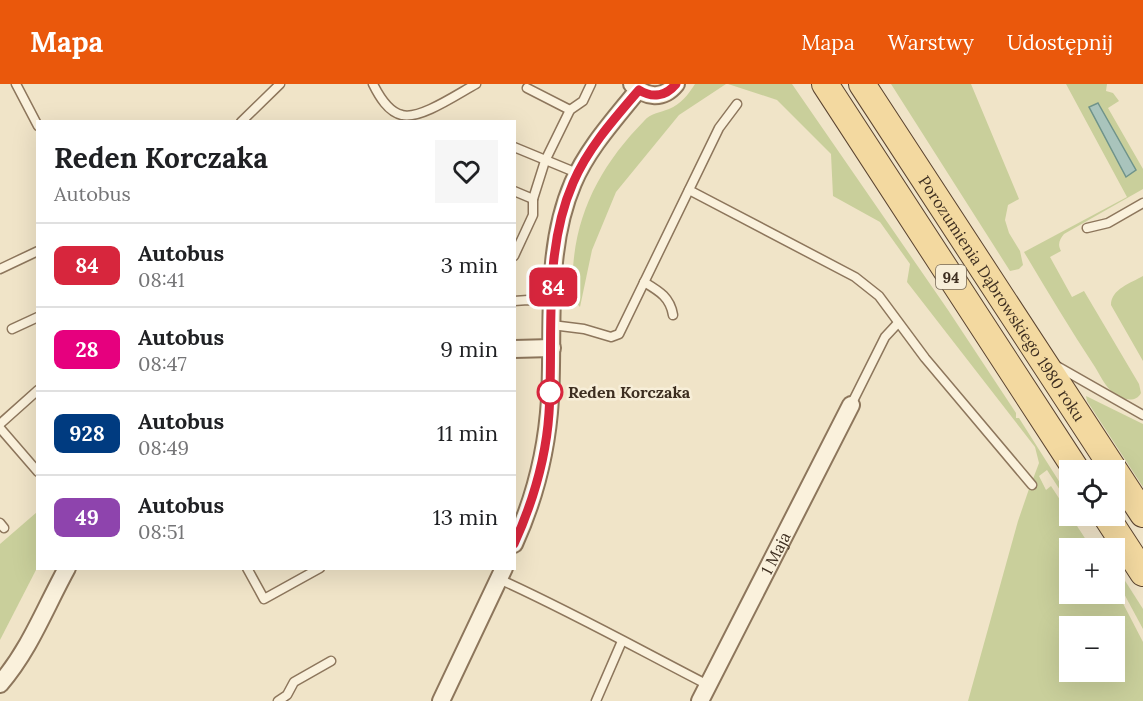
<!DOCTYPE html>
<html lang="pl">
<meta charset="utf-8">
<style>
:root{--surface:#fff;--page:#f6f6f6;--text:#202124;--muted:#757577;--line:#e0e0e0;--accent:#ea580c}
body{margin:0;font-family:Lora,serif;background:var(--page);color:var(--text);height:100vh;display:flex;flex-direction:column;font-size:22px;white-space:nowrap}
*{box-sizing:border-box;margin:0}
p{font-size:20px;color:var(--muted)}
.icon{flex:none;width:33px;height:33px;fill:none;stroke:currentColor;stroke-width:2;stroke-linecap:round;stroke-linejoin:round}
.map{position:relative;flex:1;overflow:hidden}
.panel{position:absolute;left:36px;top:36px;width:480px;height:450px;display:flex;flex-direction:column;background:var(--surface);border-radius:0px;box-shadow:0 6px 24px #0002}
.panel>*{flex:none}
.badge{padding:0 12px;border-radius:9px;font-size:21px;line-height:39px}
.controls{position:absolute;left:1059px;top:376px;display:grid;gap:12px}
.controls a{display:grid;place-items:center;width:66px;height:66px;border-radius:0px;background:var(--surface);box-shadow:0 6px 24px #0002;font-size:30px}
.map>.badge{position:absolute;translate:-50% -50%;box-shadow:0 0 0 3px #fff}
.round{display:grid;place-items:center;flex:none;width:63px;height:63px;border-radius:0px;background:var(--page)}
.overview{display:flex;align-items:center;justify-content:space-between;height:102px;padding:0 18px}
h1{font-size:28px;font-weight:700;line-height:45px}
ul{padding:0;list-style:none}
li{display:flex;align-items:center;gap:18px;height:84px;padding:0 18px;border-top:2px solid var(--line)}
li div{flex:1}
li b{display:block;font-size:22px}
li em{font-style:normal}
li .badge{min-width:66px;font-weight:700;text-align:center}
header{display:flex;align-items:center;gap:36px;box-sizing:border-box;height:84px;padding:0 30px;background:var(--accent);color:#fff}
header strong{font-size:28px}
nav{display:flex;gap:33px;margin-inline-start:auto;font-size:21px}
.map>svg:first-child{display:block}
.green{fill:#c9cf9b;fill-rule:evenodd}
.water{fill:#a9c4bc;stroke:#6f938a;stroke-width:1.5}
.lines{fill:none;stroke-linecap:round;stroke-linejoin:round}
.lane-casing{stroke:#8d765c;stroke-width:11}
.street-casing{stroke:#8d765c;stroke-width:20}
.primary-casing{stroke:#5b4430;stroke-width:28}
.lane{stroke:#faf1dc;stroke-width:8}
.street{stroke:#faf1dc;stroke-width:16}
.primary{stroke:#f3d9a0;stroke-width:26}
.line-casing{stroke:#fff;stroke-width:14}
.line{stroke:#d7263d;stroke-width:9}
.stop-dot{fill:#fff;stroke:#d7263d;stroke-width:3}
.labels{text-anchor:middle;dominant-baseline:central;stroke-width:5;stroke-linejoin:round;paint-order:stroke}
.shield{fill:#f7eed8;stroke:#756857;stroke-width:1.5}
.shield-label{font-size:15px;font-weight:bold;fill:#3d2e20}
.street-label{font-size:16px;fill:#3d2e20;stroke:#f7eed8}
.stop-label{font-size:16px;font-weight:bold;fill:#3d2e20;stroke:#f7eed8;text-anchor:start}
</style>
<header>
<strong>Mapa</strong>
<nav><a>Mapa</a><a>Warstwy</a><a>Udostępnij</a></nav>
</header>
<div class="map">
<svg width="1143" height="617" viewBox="0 0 1143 617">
<rect width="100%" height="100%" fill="#f0e4c8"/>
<g class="green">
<path d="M695 0H726L679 31 616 108 592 166 580 223C570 213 572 198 573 184 577 125 603 79 644 37 651 29 659 29 669 25 681 20 688 11 695 0Z"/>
<path d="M728 0H792L948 226 1016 329V334H1019L1069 413V420L1047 386 1039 392 1046 406 1051 402 1092 465H1070V510H1114L1115 504 1143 558V617H968L1018 437 1029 405 1034 398 1033 395 1039 379 1035 363 907 198 910 180 880 138 833 112 831 70 777 16ZM1070 543H1114V588H1070Z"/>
<polygon points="891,0 971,0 1019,115 1008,121 1005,136 1009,149 1020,167 1023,181 1019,185 1010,187"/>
<path d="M1066 0H1107L1106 7 1113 9 1119 17 1108 24 1143 85V105L1064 150C1060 155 1057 160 1061 167L1050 173 1072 213 1084 207 1139 300 1141 309C1135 320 1122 315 1114 309 1106 304 1100 291 1095 283 1070 245 1047 207 1024 168L1127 113Z"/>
<path d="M1143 192V277L1111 221C1111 205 1131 199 1143 192Z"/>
<polygon points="1086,312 1143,340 1143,403 1087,317"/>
<polygon points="37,428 37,484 0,556 0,460"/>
<polygon points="1115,481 1143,525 1143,545 1115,493"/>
</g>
<polygon class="water" points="1098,19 1136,86 1126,93 1089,23"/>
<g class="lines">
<defs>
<g id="lane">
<polyline points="16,0 38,42"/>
<path d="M373 0C379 12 388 28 402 31 420 36 459 9 476 0"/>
<polyline points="527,4 570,26"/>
<polyline points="241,38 280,0"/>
<polyline points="514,63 577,89"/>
<polyline points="689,106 855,193 879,212 925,274 1032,401"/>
<polyline points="514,107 533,115"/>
<polyline points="1087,144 1108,139 1143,119"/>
<polyline points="514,172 533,131 533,115 545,77 570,26 583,17 591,0"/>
<polyline points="0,185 38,167"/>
<path d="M644 198C659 207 670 213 673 231"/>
<polyline points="514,217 528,216 553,219"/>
<polyline points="552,241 584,245 611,253 619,250 719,44 737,20"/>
<polyline points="12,245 38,233"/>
<polyline points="1055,281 1143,331"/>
<polyline points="851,321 885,253 898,239"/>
<polyline points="0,340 38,306"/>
<polyline points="0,344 38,388"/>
<polyline points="0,439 4,444"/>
<polyline points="247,484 264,515 320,484"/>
<path d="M499 495C570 527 638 565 708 601"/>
<polyline points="278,617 287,611 294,598 331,577"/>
<polyline points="596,617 622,557"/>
</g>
<g id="street">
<path d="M632 0C646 14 663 16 676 0"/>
<polyline points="514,265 552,264"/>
<path d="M514 460C535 414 547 366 550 315 554 244 544 166 573 99 588 64 615 35 638 6"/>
<path d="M0 600C30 565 45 524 67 484"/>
<polyline points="441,617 504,484"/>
<path id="s1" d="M700 617 851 321"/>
</g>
<g id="primary">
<polyline points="825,0 1077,387"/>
<path id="s2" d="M862 0 1143 430"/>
<polyline points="1106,432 1143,489"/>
</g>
</defs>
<use href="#lane" class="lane-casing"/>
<use href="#street" class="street-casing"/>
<use href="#primary" class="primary-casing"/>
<use href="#lane" class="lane"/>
<use href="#street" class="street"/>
<use href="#primary" class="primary"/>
</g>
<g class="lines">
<defs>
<path id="line" d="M514 460C533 418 546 375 549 329 554 253 542 170 573 99 588 64 614 35 639 6 652 14 665 13 676 0"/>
</defs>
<use href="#line" class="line-casing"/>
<use href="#line" class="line"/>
</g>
<circle class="stop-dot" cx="550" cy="308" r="12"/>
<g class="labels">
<rect class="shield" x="936" y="181" width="30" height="24" rx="4.5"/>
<g class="shield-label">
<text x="951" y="193">94</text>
</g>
<g class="street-label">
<text stroke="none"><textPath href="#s2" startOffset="256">Porozumienia Dąbrowskiego 1980 roku</textPath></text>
<text stroke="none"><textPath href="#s1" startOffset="166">1 Maja</textPath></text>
</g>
<g class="stop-label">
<text x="568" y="308">Reden Korczaka</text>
</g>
</g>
</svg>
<div class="controls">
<a><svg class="icon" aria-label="locate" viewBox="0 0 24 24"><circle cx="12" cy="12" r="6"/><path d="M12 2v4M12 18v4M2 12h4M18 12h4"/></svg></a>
<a>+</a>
<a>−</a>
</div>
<b class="badge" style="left:553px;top:203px;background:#d7263d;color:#fff">84</b>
<section class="panel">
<div class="overview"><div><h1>Reden Korczaka</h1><p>Autobus</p></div><a class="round"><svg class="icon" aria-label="heart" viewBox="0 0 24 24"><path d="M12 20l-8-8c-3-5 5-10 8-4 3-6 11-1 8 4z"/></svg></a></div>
<ul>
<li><span class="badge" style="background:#d7263d;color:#fff">84</span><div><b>Autobus</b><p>08:41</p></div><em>3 min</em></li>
<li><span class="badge" style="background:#e6007e;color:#fff">28</span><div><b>Autobus</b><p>08:47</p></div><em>9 min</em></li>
<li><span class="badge" style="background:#003b80;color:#fff">928</span><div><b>Autobus</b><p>08:49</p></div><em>11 min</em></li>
<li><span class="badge" style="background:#8e44ad;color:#fff">49</span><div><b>Autobus</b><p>08:51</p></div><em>13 min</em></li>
</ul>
</section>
</div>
